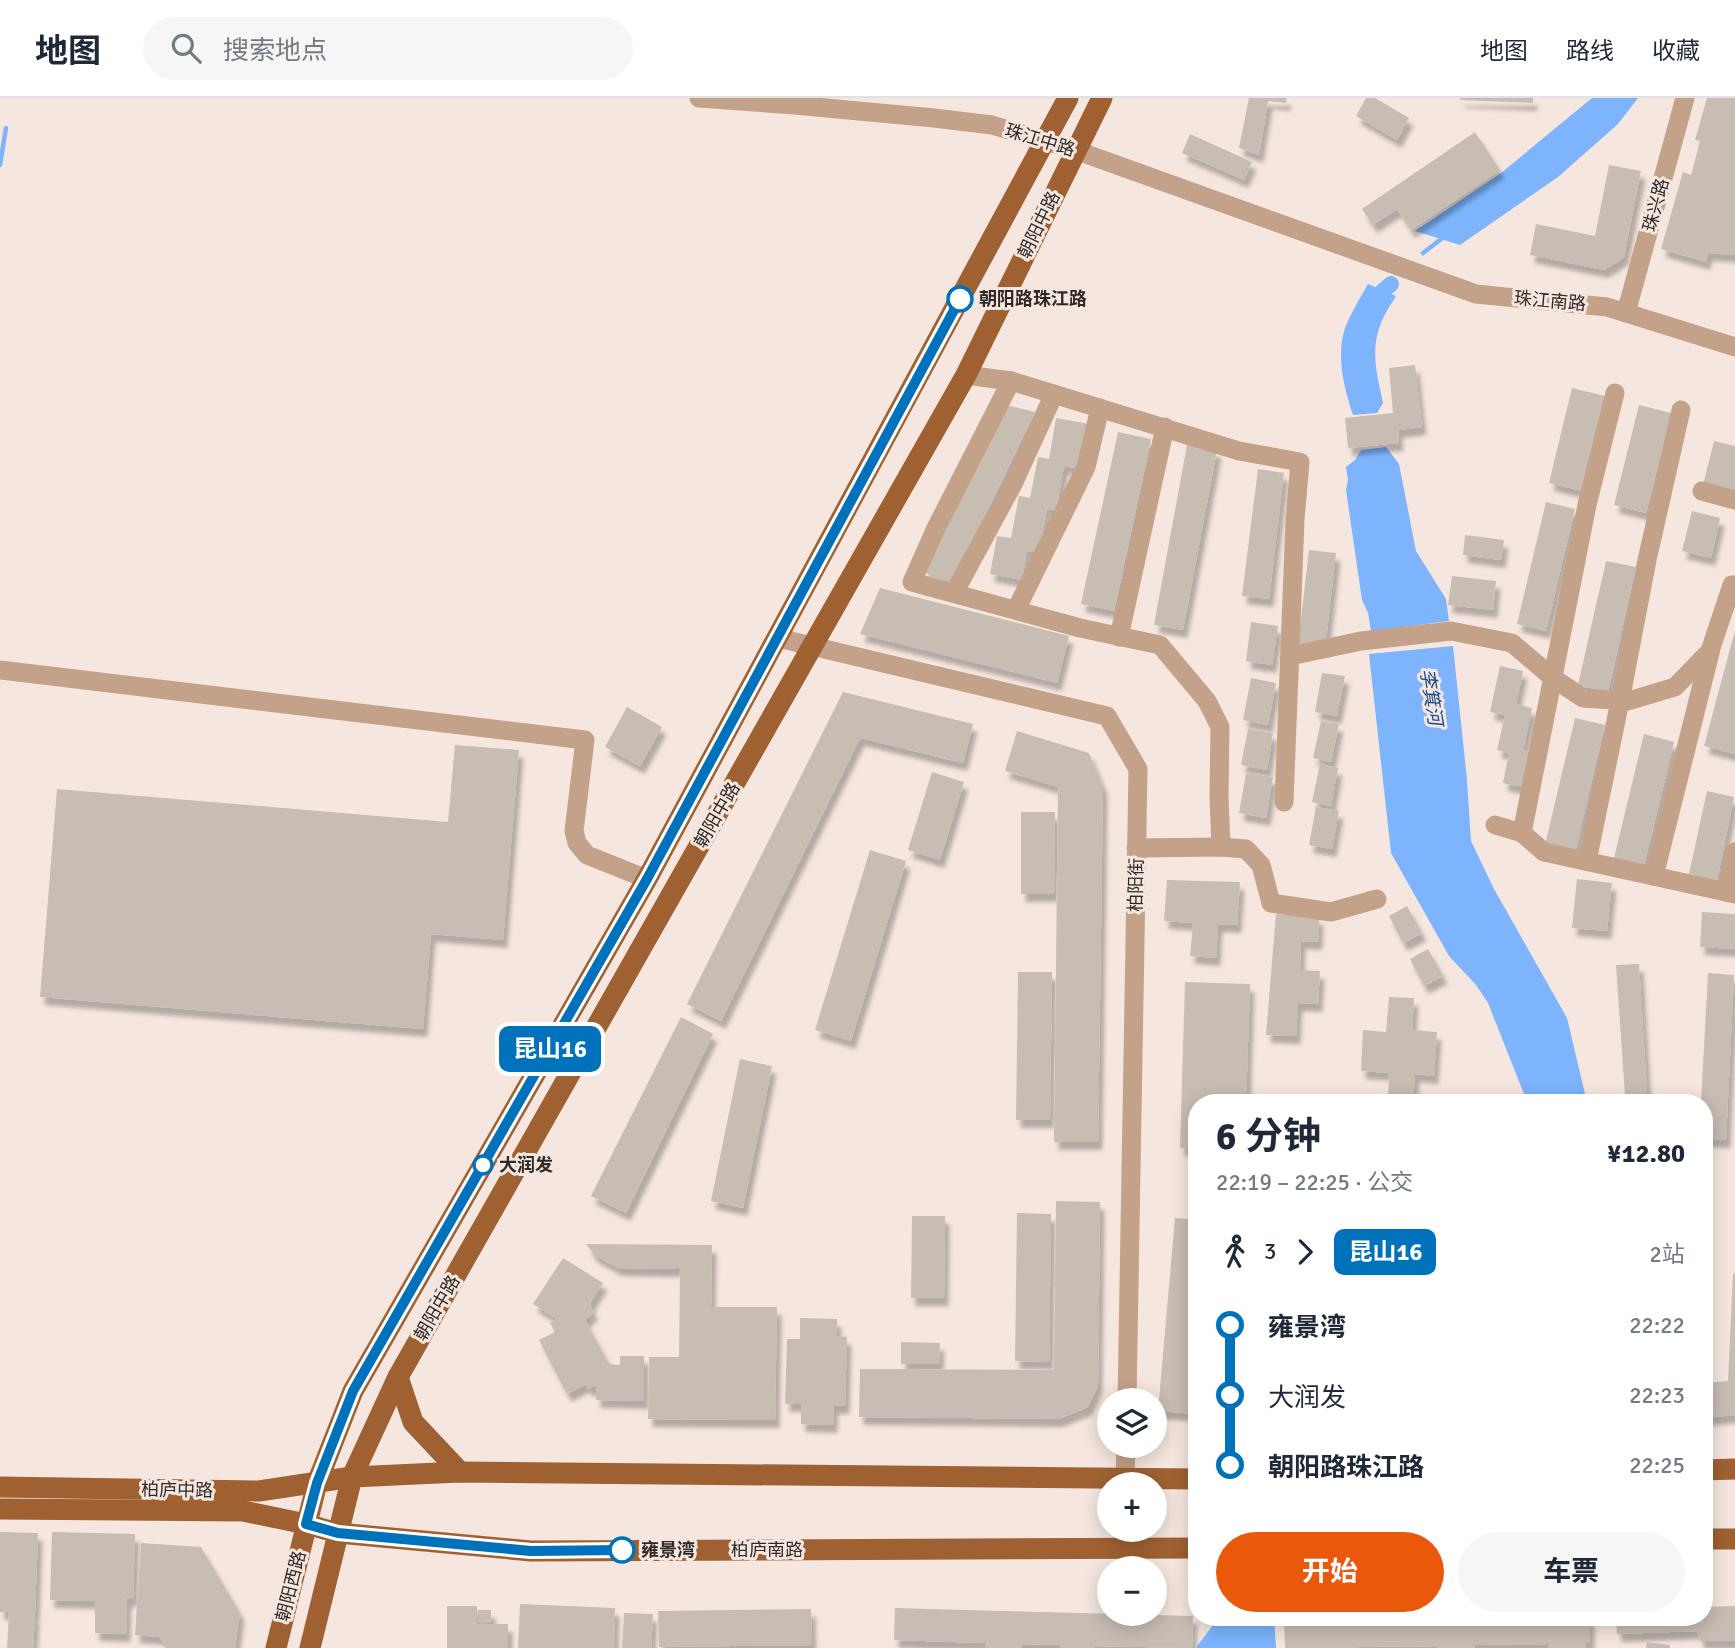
<!DOCTYPE html>
<html lang="zh">
<meta charset="utf-8">
<style>
:root{--surface:#fff;--page:#f6f6f7;--text:#1f2937;--muted:#747a83;--line:#e0e1e3;--accent:#ea580c}
body{margin:0;font-family:Signika,"Noto Sans SC",sans-serif;background:var(--page);color:var(--text);height:100vh;display:flex;flex-direction:column;font-size:26px;white-space:nowrap}
*{box-sizing:border-box;margin:0}
p{font-size:23px;color:var(--muted)}
.icon{flex:none;width:38px;height:38px;fill:none;stroke:currentColor;stroke-width:2;stroke-linecap:round;stroke-linejoin:round}
.map{position:relative;flex:1;overflow:hidden}
.sheet{position:absolute;left:1188px;top:996px;width:525px;height:532px;display:flex;flex-direction:column;background:var(--surface);border-radius:28px;box-shadow:0 4px 18px #0003}
.sheet>*{flex:none}
.badge{padding:0 14px;border-radius:10px;font-size:24px;line-height:46px}
.fabs{position:absolute;left:1097px;top:1290px;display:grid;gap:14px}
.fabs a{display:grid;place-items:center;width:70px;height:70px;border-radius:50%;background:var(--surface);box-shadow:0 4px 18px #0003;font-size:35px}
.map>.badge{position:absolute;translate:-50% -50%;box-shadow:0 0 0 4px #fff}
.legs{display:flex;align-items:center;gap:10px;height:77px;padding:0 28px;font-size:23px}
.legs p{margin-inline-start:auto}
.head{display:flex;align-items:center;justify-content:space-between;height:119px;padding:0 28px}
h1{font-size:38px;font-weight:700;line-height:52px}
.action{display:flex;gap:14px;margin-top:auto;padding:14px 28px}
.action a{flex:1;height:80px;border-radius:42px;background:var(--accent);color:#fff;font-size:28px;font-weight:700;line-height:80px;text-align:center}
.action a+a{background:var(--page);color:var(--text)}
ul{padding:0 28px;list-style:none}
li{display:flex;align-items:center;gap:24px;height:70px;font-size:26px}
li i{display:grid;place-items:center;width:10px;height:100%;margin:0 9px;background:currentColor}
li i::after{content:'';width:18px;height:18px;margin:-9px;border:5px solid;border-radius:50%;background:var(--surface)}
li p{margin-inline-start:auto}
li:first-child i{background:linear-gradient(#0000 50%,currentColor 0)}
li:last-child i{background:linear-gradient(currentColor 50%,#0000 0)}
header{display:flex;align-items:center;gap:42px;box-sizing:border-box;height:98px;padding:0 35px;background:var(--surface);border-bottom:2px solid var(--line)}
header strong{font-size:33px}
nav{display:flex;gap:38px;margin-inline-start:auto;font-size:24px}
.search{width:490px;height:63px;background:var(--page);display:flex;align-items:center;gap:18px;box-sizing:border-box;padding:0 24px;border-radius:38px;color:var(--muted);font-size:26px}
.map>svg:first-child{display:block}
.water{fill:#7db4fd}
.lines{fill:none;stroke-linecap:round;stroke-linejoin:round}
.stream{stroke:#7db4fd;stroke-width:4.5}
.canal{stroke:#7db4fd;stroke-width:16}
.building{fill:#c8bdb3;filter:url(#shadow)}
.minor{stroke:#c4a189;stroke-width:19}
.major{stroke:#9f6132;stroke-width:21}
.line-1-casing{stroke:#fff;stroke-width:16}
.line-1{stroke:#0072bc;stroke-width:10}
.stop-1-dot{fill:#fff;stroke:#0072bc;stroke-width:3.5}
.labels{text-anchor:middle;dominant-baseline:central;stroke-width:6;stroke-linejoin:round;paint-order:stroke}
.street-label{font-size:18px;fill:#2f2a27;stroke:#f5e7df}
.stop-label{font-size:18px;font-weight:bold;fill:#2f2a27;stroke:#f5e7df;text-anchor:start}
.water-label{font-size:19px;font-style:italic;fill:#174c8c;stroke:#f5e7df}
</style>
<header>
<strong>地图</strong>
<div class="search"><svg class="icon" aria-label="search" viewBox="0 0 24 24"><circle cx="10" cy="10" r="6"/><path d="M15 15l6 6"/></svg>搜索地点</div>
<nav><a>地图</a><a>路线</a><a>收藏</a></nav>
</header>
<div class="map">
<svg width="1735" height="1550" viewBox="0 0 1735 1550">
<defs>
<filter id="shadow"><feDropShadow dx="4.5" dy="8" stdDeviation="2" flood-color="#0004"/></filter>
</defs>
<rect width="100%" height="100%" fill="#f5e7df"/>
<g class="water">
<polygon points="1592,0 1638,0 1618,26 1558,79 1460,147 1415,133 1501,75"/>
<path d="M1368 186 1396 198C1390 208 1383 218 1380 228 1370 254 1378 280 1383 305L1377 315 1353 317C1344 290 1336 258 1345 230 1351 215 1360 200 1368 186Z"/>
<polygon points="1386,349 1399,366 1416,453 1446,501 1449,523 1371,533 1368,515 1362,502 1346,392 1348,382 1346,369 1355,362 1361,352"/>
<polygon points="1453,548 1467,682 1471,743 1494,791 1567,920 1585,996 1585,1004 1533,1004 1532,1000 1526,1001 1488,905 1476,887 1449,858 1391,755 1369,556"/>
<polygon points="1219,1519 1274,1519 1276,1550 1197,1550 1198,1547"/>
</g>
<g class="lines">
<g class="stream">
<polyline points="0,67 6,30"/>
<polyline points="1423,155 1445,138"/>
</g>
<polyline class="canal" points="1371,211 1383,193 1391,186"/>
</g>
<g class="building">
<polygon points="1249,0 1287,0 1286,5 1268,3 1259,57 1239,50"/>
<polygon points="1366,0 1375,0 1409,20 1397,42 1356,18"/>
<polygon points="1460,0 1533,0 1533,5 1460,2"/>
<polygon points="1707,0 1735,0 1735,157 1708,155 1706,164 1661,151 1683,74 1691,77 1700,43 1695,42"/>
<polygon points="1475,34 1500,72 1411,132 1397,111 1373,127 1362,111"/>
<polygon points="1190,36 1252,64 1244,82 1182,55"/>
<polygon points="1609,67 1641,73 1624,159 1604,172 1530,157 1536,126 1595,138"/>
<polygon points="1415,267 1422,329 1398,332 1399,345 1348,350 1345,320 1393,315 1389,270"/>
<polygon points="1572,290 1605,298 1582,393 1549,385"/>
<polygon points="1006,307 1035,314 950,490 923,473"/>
<polygon points="1639,307 1671,315 1646,415 1614,407"/>
<polygon points="1056,320 1089,326 1081,371 1064,368 1056,413 1047,411 1039,455 1027,453 1022,482 990,476 997,438 1011,440 1019,398 1030,400 1038,359 1049,361"/>
<polygon points="1118,334 1151,341 1114,513 1081,506"/>
<polygon points="1714,343 1735,348 1735,395 1703,387"/>
<polygon points="1187,347 1217,352 1183,532 1154,527"/>
<polygon points="1258,371 1284,375 1269,501 1242,498"/>
<polygon points="1546,404 1575,411 1546,533 1517,526"/>
<polygon points="1692,413 1720,420 1711,460 1682,453"/>
<polygon points="1465,437 1504,442 1501,462 1463,457"/>
<polygon points="1309,452 1336,455 1325,550 1298,546"/>
<polygon points="1606,463 1636,469 1608,594 1578,587"/>
<polygon points="1452,478 1496,483 1493,512 1448,507"/>
<polygon points="880,490 1069,538 1057,585 860,536"/>
<polygon points="1251,524 1278,528 1272,567 1246,563"/>
<polygon points="1734,536 1735,537 1735,656 1704,648"/>
<polygon points="1500,568 1523,573 1516,606 1532,610 1523,652 1533,655 1526,690 1503,685 1509,655 1497,652 1505,617 1490,614"/>
<polygon points="1322,575 1345,578 1337,618 1315,614"/>
<polygon points="1251,580 1276,585 1268,627 1243,622"/>
<polygon points="843,594 973,626 963,665 860,640 721,923 687,906"/>
<polygon points="627,609 662,629 640,668 605,649"/>
<polygon points="1575,620 1605,627 1575,754 1545,747"/>
<polygon points="1321,623 1339,626 1331,664 1313,660"/>
<polygon points="1248,631 1273,635 1267,672 1241,667"/>
<polygon points="1017,633 1089,655 1103,689 1098,1044 1054,1044 1058,689 1005,673"/>
<polygon points="1644,636 1674,644 1644,767 1614,760"/>
<polygon points="455,647 519,652 503,842 431,836 423,931 40,899 57,691 448,724"/>
<polygon points="1320,666 1338,670 1331,708 1312,704"/>
<polygon points="932,674 964,684 940,762 908,752"/>
<polygon points="1246,675 1273,679 1266,720 1239,715"/>
<polygon points="1707,693 1734,699 1717,782 1689,776"/>
<polygon points="1316,709 1339,713 1332,751 1309,747"/>
<polygon points="1021,714 1055,714 1054,796 1021,796"/>
<polygon points="870,752 906,763 851,943 815,932"/>
<polygon points="1577,781 1612,785 1607,833 1572,830"/>
<polygon points="1167,782 1240,784 1237,827 1218,826 1216,860 1190,858 1193,825 1164,823"/>
<polygon points="1407,808 1422,835 1403,845 1389,818"/>
<polygon points="1702,814 1735,816 1735,851 1700,849"/>
<polygon points="1276,816 1319,819 1318,844 1301,843 1300,872 1320,873 1318,906 1298,905 1296,938 1266,937"/>
<polygon points="1428,851 1443,878 1424,888 1410,861"/>
<polygon points="1639,866 1647,995 1625,997 1616,867"/>
<polygon points="1018,874 1052,874 1050,1022 1016,1022"/>
<polygon points="1708,875 1734,877 1726,1042 1704,1041 1704,1004 1701,1004"/>
<polygon points="1185,884 1250,886 1246,1004 1197,1004 1197,1050 1180,1050"/>
<polygon points="1389,899 1414,900 1412,932 1437,934 1434,978 1415,976 1413,1004 1388,1004 1389,975 1361,973 1363,932 1386,934"/>
<polygon points="681,919 713,936 626,1115 591,1098"/>
<polygon points="740,961 772,968 743,1110 711,1103"/>
<polygon points="1056,1103 1100,1104 1098,1287 1088,1309 1059,1321 859,1319 860,1271 1054,1272"/>
<polygon points="1017,1115 1051,1116 1049,1264 1015,1263"/>
<polygon points="912,1118 945,1118 944,1200 911,1200"/>
<polygon points="1175,1120 1197,1122 1197,1244 1193,1244 1190,1280 1197,1280 1197,1316 1158,1313"/>
<polygon points="586,1146 712,1147 711,1209 777,1209 775,1322 648,1321 649,1259 679,1259 680,1171 618,1170 594,1157"/>
<polygon points="563,1160 603,1185 590,1205 593,1215 585,1222 609,1266 620,1267 620,1258 644,1258 644,1303 596,1302 596,1287 588,1291 586,1286 567,1296 539,1242 555,1234 550,1225 557,1221 533,1206"/>
<polygon points="1733,1175 1735,1176 1735,1317 1704,1320 1704,1285 1728,1283"/>
<polygon points="800,1220 837,1221 837,1238 847,1239 845,1308 834,1308 833,1327 801,1326 801,1306 785,1306 787,1241 800,1241"/>
<polygon points="901,1244 940,1245 939,1266 901,1266"/>
<polygon points="0,1434 38,1435 35,1515 23,1516 35,1516 33,1550 7,1550 9,1514 0,1514"/>
<polygon points="52,1434 135,1436 133,1501 127,1501 126,1536 95,1535 95,1503 50,1502"/>
<polygon points="141,1445 201,1449 240,1515 235,1550 169,1550 159,1539 135,1537"/>
<polygon points="520,1506 615,1510 614,1550 518,1550"/>
<polygon points="447,1508 477,1508 477,1525 471,1526 508,1526 508,1550 447,1550"/>
<polygon points="1735,1508 1735,1543 1700,1543 1697,1533 1617,1536 1616,1519 1704,1519 1704,1509"/>
<polygon points="895,1510 1193,1518 1192,1550 1095,1548 1095,1550 1060,1550 1060,1547 1022,1546 1022,1550 985,1550 985,1545 894,1542"/>
<polygon points="811,1511 812,1547 659,1549 658,1513"/>
<rect x="478" y="1512" width="13" height="13"/>
<polygon points="624,1515 653,1516 651,1550 622,1550"/>
<polygon points="1284,1519 1590,1519 1590,1545 1586,1545 1586,1550 1548,1550 1548,1546 1475,1547 1475,1550 1437,1550 1437,1548 1285,1550"/>
<polygon points="1647,1544 1670,1547 1670,1550 1646,1550"/>
</g>
<g class="lines">
<g class="minor">
<polyline points="699,0 794,7 934,20 992,27 1075,52 1476,196 1607,209 1735,249"/>
<polyline points="1626,215 1685,0"/>
<polyline points="966,277 1011,283 1239,353 1300,364 1295,422 1284,704"/>
<polyline points="1011,283 935,432 912,484 1080,530 1160,547 1207,603 1220,629 1219,700 1221,749"/>
<polyline points="1702,393 1735,402"/>
<polyline points="954,495 1013,386 1054,296"/>
<polyline points="1016,512 1086,369 1100,310"/>
<polyline points="1119,539 1165,329"/>
<polyline points="778,540 1107,618 1138,671 1127,1302"/>
<polyline points="1290,558 1361,543 1451,533 1512,545 1553,580 1583,600 1628,603 1675,589 1710,553 1732,487 1735,487"/>
<polyline points="0,572 585,642 574,733 577,745 587,757 647,781"/>
<polyline points="1495,727 1522,735 1587,407 1615,295"/>
<polyline points="1522,735 1544,754 1735,796"/>
<polyline points="1136,750 1221,749 1246,751 1261,767 1271,805 1331,814 1377,801"/>
<polyline points="1587,763 1620,603 1647,462 1681,312"/>
<polyline points="1654,778 1710,555"/>
<polyline points="1726,794 1735,754"/>
<polyline points="1125,1381 1126,1348"/>
</g>
<g class="major">
<polyline points="398,1279 413,1324 460,1374"/>
<polyline points="1704,1372 1735,1371"/>
<polyline points="0,1389 259,1393 352,1379 460,1374 1197,1381"/>
<polyline points="0,1411 243,1413 306,1426 338,1435 531,1453 1197,1450"/>
<polyline points="1704,1441 1735,1441"/>
<polyline points="276,1550 317,1385 353,1293 647,781 1068,0"/>
<polyline points="310,1550 352,1379 398,1279 966,277 1102,0"/>
</g>
</g>
<g class="lines">
<defs>
<polyline id="line-1" points="622,1452 531,1453 338,1435 306,1426 317,1385 353,1293 647,781 960,201"/>
</defs>
<use href="#line-1" class="line-1-casing"/>
<use href="#line-1" class="line-1"/>
</g>
<g class="stop-1-dot">
<circle cx="960" cy="201" r="12"/>
<circle cx="483" cy="1067" r="9"/>
<circle cx="622" cy="1452" r="12"/>
</g>
<g class="labels">
<g class="street-label">
<text transform="translate(1040 42) rotate(17)">珠江中路</text>
<text transform="translate(1656 107) rotate(-75)">珠兴路</text>
<text transform="translate(1039 127) rotate(-64)">朝阳中路</text>
<text transform="translate(1550 203) rotate(5)">珠江南路</text>
<text transform="translate(717 717) rotate(-60)">朝阳中路</text>
<text transform="translate(1136 787) rotate(-89)">柏阳街</text>
<text transform="translate(437 1210) rotate(-60)">朝阳中路</text>
<text transform="translate(177 1392) rotate(1)">柏庐中路</text>
<text x="767" y="1452">柏庐南路</text>
<text transform="translate(291 1488) rotate(-76)">朝阳西路</text>
</g>
<g class="stop-label">
<text x="979" y="201">朝阳路珠江路</text>
<text x="499" y="1067">大润发</text>
<text x="641" y="1452">雍景湾</text>
</g>
<g class="water-label">
<text transform="translate(1431 599) rotate(81)">李箕河</text>
</g>
</g>
</svg>
<div class="fabs">
<a><svg class="icon" aria-label="layers" viewBox="0 0 24 24"><path d="M12 4l9 5-9 5-9-5zM3 14l9 5 9-5"/></svg></a>
<a>+</a>
<a>−</a>
</div>
<b class="badge" style="left:550px;top:951px;background:#0072bc;color:#fff">昆山16</b>
<section class="sheet">
<div class="head"><div><h1>6 分钟</h1><p>22:19 – 22:25 · 公交</p></div><b>¥12.80</b></div>
<div class="legs"><svg class="icon" aria-label="walk" viewBox="0 0 24 24"><circle cx="13" cy="4" r="2"/><path d="M13 8l-2 6 4 7M11 14l-3 7M7 12l3-4h3l4 4"/></svg>3<svg class="icon" aria-label="forward" viewBox="0 0 24 24"><path d="M9 5l7 7-7 7"/></svg><b class="badge" style="background:#0072bc;color:#fff">昆山16</b><p>2站</p></div>
<ul>
<li><i style="color:#0072bc"></i><b>雍景湾</b><p>22:22</p></li>
<li><i style="color:#0072bc"></i><span>大润发</span><p>22:23</p></li>
<li><i style="color:#0072bc"></i><b>朝阳路珠江路</b><p>22:25</p></li>
</ul>
<div class="action"><a>开始</a><a>车票</a></div>
</section>
</div>
